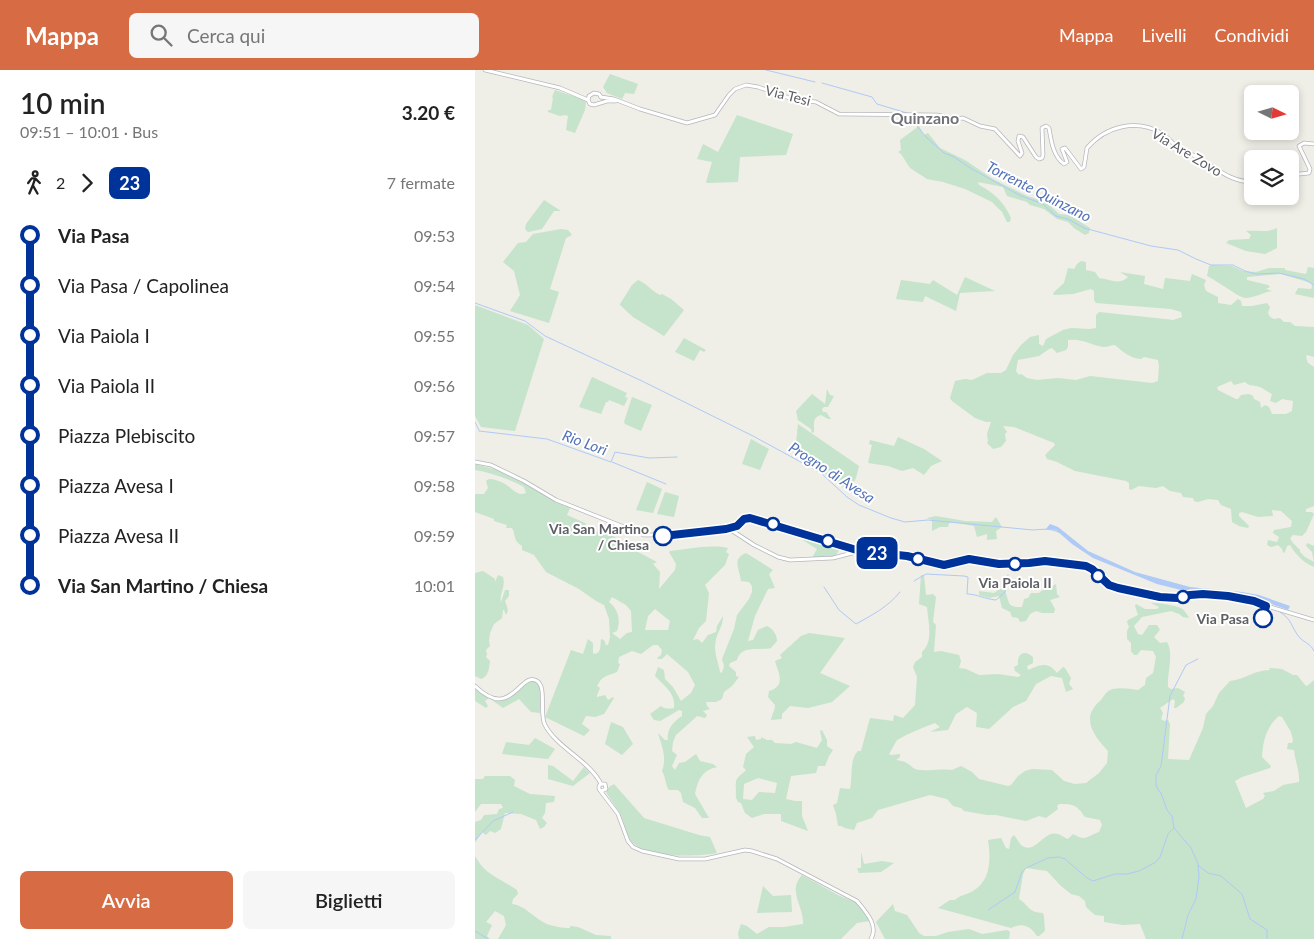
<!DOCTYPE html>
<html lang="it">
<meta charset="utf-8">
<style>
:root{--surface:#fff;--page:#f6f6f6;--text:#222;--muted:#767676;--accent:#d76b44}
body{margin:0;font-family:Lato,sans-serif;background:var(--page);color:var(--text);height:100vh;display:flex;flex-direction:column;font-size:19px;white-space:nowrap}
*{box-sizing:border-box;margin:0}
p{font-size:16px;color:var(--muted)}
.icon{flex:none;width:28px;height:28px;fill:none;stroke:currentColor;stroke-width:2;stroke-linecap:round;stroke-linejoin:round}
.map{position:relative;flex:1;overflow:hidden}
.side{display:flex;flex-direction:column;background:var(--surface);width:475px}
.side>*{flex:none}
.badge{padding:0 10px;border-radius:8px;font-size:18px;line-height:32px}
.needle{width:32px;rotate:95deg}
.buttons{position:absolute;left:769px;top:15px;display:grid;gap:10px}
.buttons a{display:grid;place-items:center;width:55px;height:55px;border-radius:8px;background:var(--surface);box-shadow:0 2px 8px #0003;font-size:25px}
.map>.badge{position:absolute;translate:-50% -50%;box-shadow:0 0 0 2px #fff}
.legs{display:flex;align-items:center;gap:8px;height:55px;padding:0 20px;font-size:16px}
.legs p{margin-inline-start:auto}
.headline{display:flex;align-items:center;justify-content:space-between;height:85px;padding:0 20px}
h1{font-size:28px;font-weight:600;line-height:38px}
.primary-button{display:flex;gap:10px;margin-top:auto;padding:10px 20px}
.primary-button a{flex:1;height:58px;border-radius:8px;background:var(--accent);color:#fff;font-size:20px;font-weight:600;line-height:58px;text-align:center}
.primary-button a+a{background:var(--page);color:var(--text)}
ul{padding:0 20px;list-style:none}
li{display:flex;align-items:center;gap:18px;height:50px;font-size:19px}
li i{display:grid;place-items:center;width:8px;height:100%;margin:0 6px;background:currentColor}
li i::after{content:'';width:12px;height:12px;margin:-6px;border:4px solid;border-radius:50%;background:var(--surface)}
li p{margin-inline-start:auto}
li:first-child i{background:linear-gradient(#0000 50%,currentColor 0)}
li:last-child i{background:linear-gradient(currentColor 50%,#0000 0)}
header{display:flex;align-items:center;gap:30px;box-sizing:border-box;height:70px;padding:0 25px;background:var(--accent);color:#fff}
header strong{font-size:24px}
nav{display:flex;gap:28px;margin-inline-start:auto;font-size:18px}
.search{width:350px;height:45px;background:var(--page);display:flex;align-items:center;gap:12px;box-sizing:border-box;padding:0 18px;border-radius:8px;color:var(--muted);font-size:19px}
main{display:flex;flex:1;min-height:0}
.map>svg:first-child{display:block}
.green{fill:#c6e3cb;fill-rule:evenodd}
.water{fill:#afcaf6}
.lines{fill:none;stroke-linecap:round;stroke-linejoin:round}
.stream{stroke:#afcaf6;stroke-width:1}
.secondary-casing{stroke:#b5b7bc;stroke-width:4.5}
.secondary{stroke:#fff;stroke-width:3}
.line-1-casing{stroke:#fff;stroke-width:11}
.line-1{stroke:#039;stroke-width:8}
.stop-1-dot{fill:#fff;stroke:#039;stroke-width:2.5}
.labels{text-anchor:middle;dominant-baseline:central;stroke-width:4;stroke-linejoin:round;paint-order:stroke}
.street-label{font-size:14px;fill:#5e6065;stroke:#fff}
.stop-label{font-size:14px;font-weight:bold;fill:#5e6065;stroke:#fff;text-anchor:end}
.water-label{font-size:15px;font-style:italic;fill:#5472b8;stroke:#fff}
.quarter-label{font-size:16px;font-weight:bold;fill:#6f7277;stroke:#fff}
</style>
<header>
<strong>Mappa</strong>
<div class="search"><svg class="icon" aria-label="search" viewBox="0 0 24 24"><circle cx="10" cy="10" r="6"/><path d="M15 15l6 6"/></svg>Cerca qui</div>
<nav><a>Mappa</a><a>Livelli</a><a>Condividi</a></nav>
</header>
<main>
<section class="side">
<div class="headline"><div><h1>10 min</h1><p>09:51 – 10:01 · Bus</p></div><b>3.20 €</b></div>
<div class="legs"><svg class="icon" aria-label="walk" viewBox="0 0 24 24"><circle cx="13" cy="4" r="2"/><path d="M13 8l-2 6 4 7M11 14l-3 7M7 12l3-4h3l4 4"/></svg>2<svg class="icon" aria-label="forward" viewBox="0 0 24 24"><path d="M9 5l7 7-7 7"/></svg><b class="badge" style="background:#039;color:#fff">23</b><p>7 fermate</p></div>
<ul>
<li><i style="color:#039"></i><b>Via Pasa</b><p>09:53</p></li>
<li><i style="color:#039"></i><span>Via Pasa / Capolinea</span><p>09:54</p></li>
<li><i style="color:#039"></i><span>Via Paiola I</span><p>09:55</p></li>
<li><i style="color:#039"></i><span>Via Paiola II</span><p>09:56</p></li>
<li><i style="color:#039"></i><span>Piazza Plebiscito</span><p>09:57</p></li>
<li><i style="color:#039"></i><span>Piazza Avesa I</span><p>09:58</p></li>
<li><i style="color:#039"></i><span>Piazza Avesa II</span><p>09:59</p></li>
<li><i style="color:#039"></i><b>Via San Martino / Chiesa</b><p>10:01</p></li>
</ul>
<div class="primary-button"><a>Avvia</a><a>Biglietti</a></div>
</section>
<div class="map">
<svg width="839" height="869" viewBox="0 0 839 869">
<rect width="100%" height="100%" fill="#efeee7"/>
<g class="green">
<polygon points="135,4 163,14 159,24 150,23 147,29 132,23 128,17"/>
<polygon points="80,20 109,30 111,32 110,40 100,63 91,60 93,46 90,45 85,46 73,42 73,40 76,40 78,28 77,27"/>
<polygon points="262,45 318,64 311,85 265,87 263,112 232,113 231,112 237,92 222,89 228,74 243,82"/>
<path d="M444 56 449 65 453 63 465 78 490 90 518 109 552 126 571 132 584 144 594 145 615 158 614 163 610 165 599 158 593 152 582 149 569 139 555 135 552 132 532 126 528 117 503 112 504 115C519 123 529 132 536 148L535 152H532L527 142 517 132 490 119 468 112 452 109 435 98 426 84 423 82 426 80 425 70Z"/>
<polygon points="69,130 86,141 79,141 67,159 53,162 50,159 51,154"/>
<path d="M802 158V178L790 184 771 181 751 173 754 170 774 169 776 165 771 161C782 160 792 163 802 158Z"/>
<polygon points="86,159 93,160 97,165 91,168 75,219 84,222 74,253 35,241 45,225 39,201 28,192 43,173 51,172 58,164"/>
<path d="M606 191 611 192V200L620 202 624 208C635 209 644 216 653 207L645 202 670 206 669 214 688 219 690 208 715 211 717 204 731 210 729 215 731 221 743 227V233L756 235 763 229 766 231 767 236H777L792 233 795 237 793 243 795 247 799 249 805 248 809 252H815L820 256 839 257V287L832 285 831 287 833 293 839 297V436L831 439V442H837L839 444 831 462 827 466 818 465 815 468 818 473 825 480V482L830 487 839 492 837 482 831 476 832 473 839 476V497C829 493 820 484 815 475L812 476 810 482 808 483 807 479 803 475 796 477 792 475 793 470 802 472 804 467 798 463 799 460 816 457 817 451 806 441 797 440 798 446 783 447 767 442 764 443V446L774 456 773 458 764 456 757 452 756 439 746 435 743 430 733 429 723 432 719 431 718 428 708 427 706 423 695 421 688 416 681 418 664 416 656 420 654 419V413L651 411 600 401 582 392 572 389 570 385 580 375 579 373 539 357 528 356 532 362 530 364 531 371 526 377 518 379 512 373 513 371 512 364 516 352H511L500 348 477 331 475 328 480 311 490 309 497 310 512 303H526L531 300 538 285 546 275 555 267 564 265V274L568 276 571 269 588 260 596 258 615 259 621 258V245L624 242 690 249 698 250 707 247 706 242 696 239 621 233 619 230V221L616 219 598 224 579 225 578 223 589 213 593 198 599 199 602 194ZM593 270C608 268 615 275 629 277 633 277 636 275 640 275 648 282 655 288 666 289L669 287 683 290 684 296 683 311 677 313 615 306 601 310 583 308 562 310 552 308 546 304 544 305 541 301 543 290 564 286 574 279 577 278 582 283 591 280 593 277ZM756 311 759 315 770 312C775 317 779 315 785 317 790 319 792 322 797 324L795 331 801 333 807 329 818 331 817 341 811 344H797L794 337 790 335 786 338 785 332 779 329 778 326 774 324 766 325 763 329H761L743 320 742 317Z"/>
<path d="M737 195 757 196 768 201 781 202 794 198H810V200L831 204 833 197 839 198V228L820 224 823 218 836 219 837 217 836 213 806 204 772 207V210L793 215 795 217 791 219 797 221C788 222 780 228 770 228 765 228 741 210 732 206L734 196Z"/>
<polygon points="490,207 520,221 485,223 481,241 450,226 448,232 421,229 426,210 455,214 458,210 482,225"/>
<path d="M163 210C173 214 176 221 185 225L187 224 196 229 209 240 189 266 158 247 145 235V234L157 215Z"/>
<polygon points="0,235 53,255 69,269 40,361 6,357 0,346"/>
<polygon points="209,268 231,280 229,282 225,280 219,291 200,282"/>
<polygon points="117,307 152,323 150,327 153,328 149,336 134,330 133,332 131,332 126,344 104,337"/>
<path d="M352 319 355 325 359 326 353 337H349L347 339 348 342H351L356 349H353L346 345C336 348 340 355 339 362L337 363 336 359 323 350 321 341 337 324 350 334Z"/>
<polygon points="157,327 177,335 166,361 150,354 149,352"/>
<polygon points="323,354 384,396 381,408 374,421 320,382"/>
<polygon points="423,367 449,379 467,391 456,396 449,405 438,398 427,401 413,396 393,393 397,375 394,374 395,370 419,376"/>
<polygon points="276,369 294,379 285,400 267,394"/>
<path d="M0 394 26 401 96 436 92 445 110 453 113 459 122 462 123 459 130 461 163 482 180 491 182 492 178 494 185 502 184 519 200 500 201 494 194 482 195 481C214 479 234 474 253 478L251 482 254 484 250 495 230 515 234 523 231 551 224 558 218 570 223 569 227 573 233 565 241 562 242 556 248 546C248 556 243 561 241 569 238 582 243 590 245 602L247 603 249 596 247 589 259 559 262 545 274 529 277 522V516L274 512 266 511C265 500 256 489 271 483L298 500 294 504 300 518 293 519 280 546 273 571 278 570 283 560 292 556C297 558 302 564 302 571L296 578C284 581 266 574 262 590L255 593 254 596 261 602V606L264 607 257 616 249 622 247 629 241 632H231L232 636 235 639 228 641 232 645 230 648 222 646 220 648 201 665 198 672 197 681 202 685 197 696 200 700 204 693 210 692 221 684 225 691 238 694 242 697C227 700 223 710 220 724L234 748H227L220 738 208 732 206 723 203 720H194C190 714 191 708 187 701 192 687 187 677 183 663L190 670H193C191 660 199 651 207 646V641L204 640 185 651 179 650 175 644 186 636C189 639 195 639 199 638 201 623 189 616 180 606L183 597 189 600 190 609 198 617 206 631 216 623 220 615 213 602 192 584 187 589H183L182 588 186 585 187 580 183 575H178L166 584 157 581 144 587 143 593 145 594 142 602C133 606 127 605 122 616L125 618 122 625V627L130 625 133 630 138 627 139 628 129 644 120 647 111 646 107 654 115 660 109 666 70 647 96 580 108 584 113 569 118 573V583L120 584C127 582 125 575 126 569L129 570 131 575H133L135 567 134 549 129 535 121 531 104 519 71 502 59 485 47 480V476C38 471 41 465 37 458H31L32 455 19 451V449L0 442V424H9L13 418 11 411 14 409C19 409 25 411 30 414 37 418 42 427 51 423L49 417C34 409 17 403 0 400ZM137 527 151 535 156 541 157 562 152 563 145 569 137 563 142 561C146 550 143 539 134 532ZM180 539 195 551 193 560H170L173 546Z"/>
<polygon points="172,412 187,419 178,443 161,440"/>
<polygon points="190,422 204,426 199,447 182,444"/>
<path d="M461 446 490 451 517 452 521 447 527 457 521 461 522 469 512 470V464L502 467 499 456C490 455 483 452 474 453L473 457H465L457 461V450L452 448Z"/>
<polygon points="318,464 365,478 360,487 337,488 342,479"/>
<path d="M8 501 20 509V512L23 505 28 507C31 516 24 524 26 532L30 520H34V526L30 531 33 540 31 545 29 540H28L27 548 19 554 15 563 14 571 15 576 11 580 12 584 11 587 15 591C14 598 14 606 6 609L0 606V503Z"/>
<path d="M446 505H449L451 525 458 524 461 527 458 552 461 555 459 582 466 581 484 585 486 591 484 598 491 599 504 605 523 604 543 607 546 605 540 601 539 597 543 595C542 584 549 579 558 587V593L552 596 553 600C566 595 572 591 582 603L588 597 590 598 596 608 594 614 598 619 591 622 587 608 576 606 561 614 551 631 538 637 514 659 501 657 502 643 492 637 481 644 473 660 455 662 465 657 460 653C447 658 434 663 422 670L414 684 416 685 425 684V687L421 690C426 691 430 691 433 694 434 694 439 699 440 699 447 702 468 698 477 700L486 696 497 702 504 709 533 716 536 715 543 706 550 701 557 699 577 700 589 711 600 714 611 713 624 703 632 693 633 681C619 666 605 648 625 631 628 628 629 625 632 622 639 616 654 619 663 620L670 615 671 608 678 603 681 587 678 581 666 580 662 585H659L656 581V573L652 569V561L654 557 652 552 653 550 663 545 660 536 661 534 670 539H682L684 537 676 533C680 532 701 536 706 538 709 540 712 544 714 548L708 547 704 544 696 541 667 547 659 556 663 564 667 565 674 555H682L685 560 679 567 685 573 692 572C699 583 692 604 693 617L696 619 703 618 710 622 708 626 710 628 709 632 701 638H699L700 631 698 629 685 638 688 643 686 649 689 651 693 650 695 654 693 689 714 690 728 658 731 644 738 636 744 623 755 611C771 609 779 600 795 600L794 598 807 599 818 605H822L830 615 832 616 839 610V869H671L665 854 648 855 629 852V846L620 845 611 837 610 831 604 826 596 824 586 816 572 801 551 798 548 804 544 829C555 836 552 842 568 843L569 847 570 861 564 866H562C556 856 547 852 536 858L463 838 475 830H480C485 825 491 825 498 821 516 811 516 788 513 770L526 768 531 778 534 779 536 768 539 765C541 768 544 772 546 775 560 786 569 759 583 764 586 765 590 768 593 769L598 764C611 772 612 766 624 762L627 755 625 750 610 747C602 735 599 734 584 734L582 736 583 739 571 748 564 746 551 751 521 745H512L489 741 486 738 478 736 472 729 455 725 403 740 397 748 382 753 379 760 370 758 366 756H363L361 744 358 735 362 733 365 718 375 719C378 706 374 690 383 681H386L395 648 418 651 419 645 428 648 440 635 442 607 438 597 440 592 447 587V582C459 571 453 552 452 537L444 534ZM804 646 807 647 816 662 818 670 817 673H813L812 679 819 680C820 691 825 701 824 712L808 715 799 721 788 723 790 726 788 729 771 738 760 711 767 707 795 698 796 696 787 687C788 671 791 657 804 646Z"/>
<path d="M581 514 582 524 585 527 575 530 580 539 579 543H567L561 541 555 544 551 551 545 552 543 548 537 547 535 542 527 538 524 526 514 528 504 525V521L519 523 525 519H529C535 530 530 538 547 537L549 529 553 528 556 523H564C569 518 575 518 581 514Z"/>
<path d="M334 563 370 568 345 603 375 616 357 632 333 638 315 636 307 644V649L296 650C297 644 300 641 300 635L293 627 294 621C312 616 303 602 300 591L307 588 305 585 326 566Z"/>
<path d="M55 611H60L65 617V643L56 642 44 629 28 638 14 628 10 631 13 636 11 638 0 631V617C31 645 31 624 55 611Z"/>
<polygon points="136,652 148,657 158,674 147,685 130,674"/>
<path d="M347 660 352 670V676L358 680 354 686 350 696H343L341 703 316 706 311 729 320 731H327V746L333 761 306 751V744H289L277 748 270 743 266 733 263 732C260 727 261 725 261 720 260 707 262 709 271 700L268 697 271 684 279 677 272 667 280 666 281 670 286 669V667L292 670H297L300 673 316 674 321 672 342 678 347 670 345 661ZM283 708 302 713 300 723 284 722 277 730 268 729 269 714Z"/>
<polygon points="60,668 80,679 73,689 27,684 31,672 54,675"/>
<polygon points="73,695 78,696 98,711 109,697 115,703 98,716 73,709"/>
<polygon points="10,706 35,706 40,710 39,716 55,724 80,726 79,732 71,733 70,743 67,748 72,753 69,757 65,759 61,750 46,744 30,743 26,759 20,763 15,761 11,765 7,762 0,773 0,752 6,750 9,745 22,744 24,739 28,738 26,734 6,734 0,742 0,709 8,709"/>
<path d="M139 714 169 748 224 765 235 767 242 783C221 787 175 788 158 773 151 766 150 754 146 745 142 737 135 730 131 722L134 717Z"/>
<polygon points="386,782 389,794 407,791 419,793 406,802 384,803 382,798 386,798"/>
<path d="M0 786C11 806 25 808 42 820L43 824 38 829 37 834C49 835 57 846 68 852 75 856 87 858 95 858V856L103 857 121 865 136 866V869H23L31 855 29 846 20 841 11 852 17 855 12 866 15 869H0Z"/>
<path d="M327 805 363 825 382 833 395 851 382 853 366 869H264L263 863 266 854 272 856 282 864 294 857H309L328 854C329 835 312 822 327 805Z"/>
<polygon points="288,816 298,826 316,825 317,842 282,843"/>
<polygon points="418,834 420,841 432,845 444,863 449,866 461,866 473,862 494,859 507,864 532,860 535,862 534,869 410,869 401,852"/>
</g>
<path class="water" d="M575 454 583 457 613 481 660 502 715 517 767 522 784 525 815 536 813 540C781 528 745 516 710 525V521L682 514 618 488 597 474 581 460 571 459Z"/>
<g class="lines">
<g class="stream">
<polyline points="291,0 340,12"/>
<polyline points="347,13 397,27 402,34 432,43"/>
<polyline points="438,51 451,67 469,83 479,87 497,99 544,125 568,134 581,146 593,149 609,158 676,176 703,180 721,189 736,195 758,195 770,201 781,204 804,203 829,209 839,215"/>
<path d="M0 233 50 251 70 266 167 311 278 366 346 403 372 427 384 435 416 448 430 452 453 450 558 460C570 459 577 458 587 464"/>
<polyline points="0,352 4,360"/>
<polyline points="4,361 72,369 136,392 140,382 174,388 202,387"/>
<polyline points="137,392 191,414"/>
<path d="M439 511 451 504 489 506 493 507 492 524C502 524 509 529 521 530L530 522 533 505"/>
<path d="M349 517 364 540 381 554C397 545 413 537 425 522"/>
<path d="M805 542C818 550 816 558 825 568 830 573 836 574 839 581"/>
<polyline points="723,589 711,595 695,626 686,696 681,705 681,715 683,720 686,723 692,740 697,746 699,758 716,778 724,796 733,803 746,806 767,824 775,849 792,860 792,869"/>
<polyline points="0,770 18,751 38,742"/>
<polyline points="513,840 540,822 547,802 551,798 573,788 584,787 590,789 612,808 618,811 640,804 652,804 664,801 681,792 685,787 693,764 699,758"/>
<polyline points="0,861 13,869"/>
<polyline points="707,869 713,845 721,829 724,807 723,795"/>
</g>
<defs>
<g id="secondary">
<polyline points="10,0 85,18 113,30"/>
<path d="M126 27 139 29 165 39 212 53 240 45 254 25 260 19 271 15 283 17 317 29 341 32 364 44 462 45 480 49 488 48 505 56 520 59 545 86 547 83 543 71 544 66 548 67 561 87 564 89 567 88 568 85 567 58 571 56 574 58C576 70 578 86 589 94L592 92 587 79 590 78 606 99 609 97 612 78C631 56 662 48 688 64 694 68 697 73 702 77 708 82 716 84 723 87 741 98 755 112 778 112"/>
<polyline points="126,27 124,24 119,23 114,26 113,30 115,34 119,35 132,31 141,31"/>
<polyline points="815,105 834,103 835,99 824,76 829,73 839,74"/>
<polyline points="0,392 16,395 49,411 81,430 169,465 195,465 251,459 262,456 269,449 275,448 384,481"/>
<polyline points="251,459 256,460 279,475 303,487 315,490 358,488 385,481 426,485 469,495 494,489 534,494 579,492 614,497 634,515 643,517 685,527 702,528 715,525 728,524 765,528 839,550"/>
<path d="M0 616C37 652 45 600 62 611 72 617 64 644 70 655 82 678 115 691 126 714H130L131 719 126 721"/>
<path d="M126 714 124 716V719L143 744 153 771 158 777 167 781 204 789H230L270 780 277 781 302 789 382 831C390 841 404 855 396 869"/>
</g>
</defs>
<use href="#secondary" class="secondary-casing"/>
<use href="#secondary" class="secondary"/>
</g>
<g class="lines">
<defs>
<polyline id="line-1" points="188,466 251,459 262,456 269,449 275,448 385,481 432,486 469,495 494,489 524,494 554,493 570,491 611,496 617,499 634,515 643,518 685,527 702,528 715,525 728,524 753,526 779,531 791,536 788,548"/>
</defs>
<use href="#line-1" class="line-1-casing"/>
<use href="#line-1" class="line-1"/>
</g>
<g class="stop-1-dot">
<circle cx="298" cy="454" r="6"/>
<circle cx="188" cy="466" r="9"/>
<circle cx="353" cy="471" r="6"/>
<circle cx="443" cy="489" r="6"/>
<circle cx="540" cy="494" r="6"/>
<circle cx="623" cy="506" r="6"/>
<circle cx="708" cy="527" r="6"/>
<circle cx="788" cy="548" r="9"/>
</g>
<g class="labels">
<g class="street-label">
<text transform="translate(313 25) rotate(14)">Via Tesi</text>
<text transform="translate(712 82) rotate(31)">Via Are Zovo</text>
</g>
<g class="stop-label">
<text x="174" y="458">Via San Martino<tspan x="174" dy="16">/ Chiesa</tspan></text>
<text x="540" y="512" text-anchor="middle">Via Paiola II</text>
<text x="774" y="548">Via Pasa</text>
</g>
<g class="water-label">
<text transform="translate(564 121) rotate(27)">Torrente Quinzano</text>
<text transform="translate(110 372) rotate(20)">Rio Lori</text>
<text transform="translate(357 402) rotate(33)">Progno di Avesa</text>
</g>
<g class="quarter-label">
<text x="450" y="47">Quinzano</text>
</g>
</g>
</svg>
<div class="buttons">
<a><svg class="needle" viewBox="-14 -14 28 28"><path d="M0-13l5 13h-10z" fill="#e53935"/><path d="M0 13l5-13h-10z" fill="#767676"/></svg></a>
<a><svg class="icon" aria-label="layers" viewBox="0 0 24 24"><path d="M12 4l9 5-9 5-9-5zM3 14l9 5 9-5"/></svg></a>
</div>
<b class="badge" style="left:402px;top:483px;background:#039;color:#fff">23</b>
</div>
</main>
